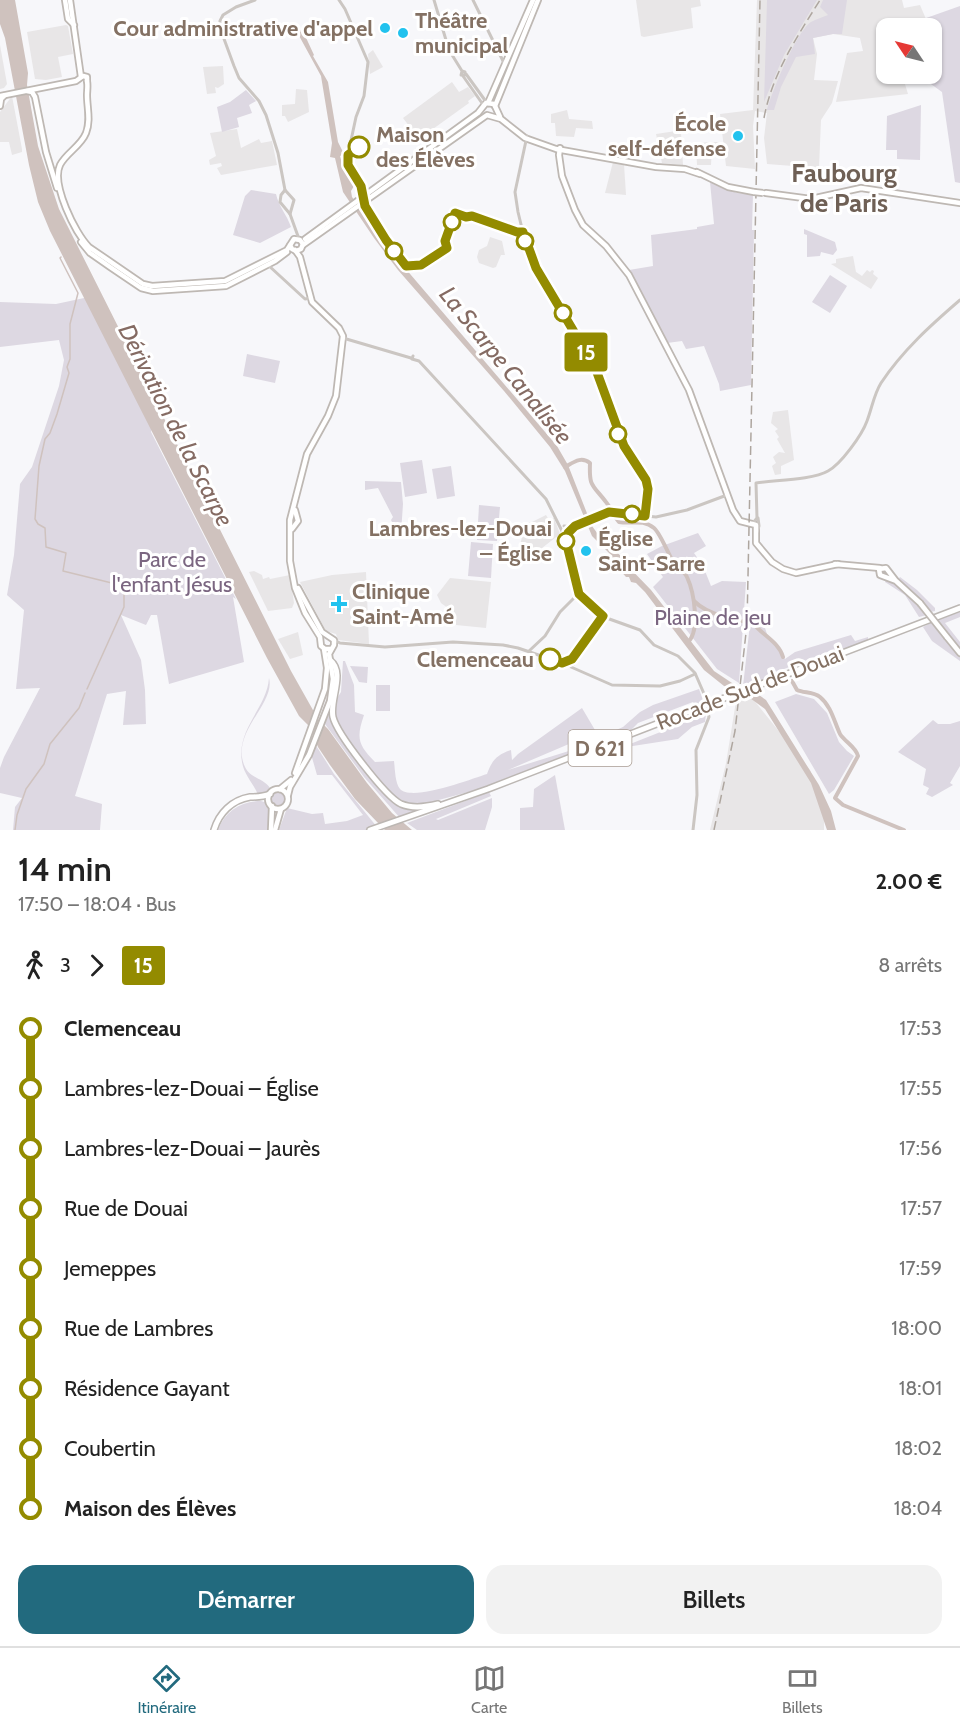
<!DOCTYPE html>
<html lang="fr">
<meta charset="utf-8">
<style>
:root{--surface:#fff;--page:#f2f2f2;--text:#222;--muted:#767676;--line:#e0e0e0;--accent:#226a7e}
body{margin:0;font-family:Cabin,sans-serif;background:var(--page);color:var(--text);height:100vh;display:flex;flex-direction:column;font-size:22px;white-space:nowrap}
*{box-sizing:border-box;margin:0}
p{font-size:20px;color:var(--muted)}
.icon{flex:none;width:33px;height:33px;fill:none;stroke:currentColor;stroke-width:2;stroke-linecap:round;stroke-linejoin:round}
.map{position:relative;height:830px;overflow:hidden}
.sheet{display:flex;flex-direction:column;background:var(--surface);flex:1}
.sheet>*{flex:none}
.badge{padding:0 12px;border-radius:4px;font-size:21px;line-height:39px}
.needle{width:39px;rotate:305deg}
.controls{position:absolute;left:876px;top:18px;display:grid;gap:12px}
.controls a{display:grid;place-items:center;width:66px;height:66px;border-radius:12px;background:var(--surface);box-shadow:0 2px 4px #0004;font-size:30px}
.map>.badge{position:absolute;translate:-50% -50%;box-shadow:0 0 0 3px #fff}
.legs{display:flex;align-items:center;gap:9px;height:66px;padding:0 18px;font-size:20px}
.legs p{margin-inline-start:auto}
.overview{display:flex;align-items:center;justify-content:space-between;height:102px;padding:0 18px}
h1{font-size:33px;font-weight:600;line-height:45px}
.button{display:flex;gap:12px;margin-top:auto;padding:12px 18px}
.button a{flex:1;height:69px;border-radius:18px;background:var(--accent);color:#fff;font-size:24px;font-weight:600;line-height:69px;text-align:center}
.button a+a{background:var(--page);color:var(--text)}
ul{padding:0 18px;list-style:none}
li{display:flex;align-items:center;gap:21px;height:60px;font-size:22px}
li i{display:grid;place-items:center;width:9px;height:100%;margin:0 8px;background:currentColor}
li i::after{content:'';width:15px;height:15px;margin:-8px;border:4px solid;border-radius:50%;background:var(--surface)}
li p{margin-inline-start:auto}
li:first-child i{background:linear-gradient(#0000 50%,currentColor 0)}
li:last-child i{background:linear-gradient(currentColor 50%,#0000 0)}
.tab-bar{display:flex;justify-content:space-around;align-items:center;height:84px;border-top:2px solid var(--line);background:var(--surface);font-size:16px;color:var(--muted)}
.tab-bar a{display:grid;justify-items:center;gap:3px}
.tab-bar .on{color:var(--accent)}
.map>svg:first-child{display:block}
.built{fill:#e8e6e7}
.green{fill:#ddd8e2;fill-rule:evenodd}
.water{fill:#cfc2be}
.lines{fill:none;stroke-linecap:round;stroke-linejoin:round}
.stream{stroke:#cfc2be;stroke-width:1.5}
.river{stroke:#cfc2be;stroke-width:4}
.major-casing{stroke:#beb8b3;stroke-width:8}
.highway-casing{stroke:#bcb7b3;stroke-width:8}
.minor{stroke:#cbc6c2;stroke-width:3}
.major{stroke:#fff;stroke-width:4.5}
.highway{stroke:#fff;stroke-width:5}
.rail{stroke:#aea69f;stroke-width:1.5;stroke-dasharray:9 4.5;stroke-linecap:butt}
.major-bridge-casing{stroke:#beb8b3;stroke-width:8;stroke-linecap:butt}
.highway-bridge-casing{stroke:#bcb7b3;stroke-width:8;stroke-linecap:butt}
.major-bridge{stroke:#fff;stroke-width:4.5}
.highway-bridge{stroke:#fff;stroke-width:5}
.line-1-casing{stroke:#fff;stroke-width:14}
.line-1{stroke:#938b00;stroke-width:9}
.poi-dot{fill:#22c2ee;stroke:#fff;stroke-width:2}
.stop-1-dot{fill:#fff;stroke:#938b00;stroke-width:3}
.labels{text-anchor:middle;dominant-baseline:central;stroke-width:6;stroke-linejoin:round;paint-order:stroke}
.shield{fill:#fff;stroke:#a99c92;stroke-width:1.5}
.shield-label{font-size:21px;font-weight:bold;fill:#847163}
.poi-label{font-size:22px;font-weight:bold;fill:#847163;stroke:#fff;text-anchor:start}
.stop-label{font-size:22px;font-weight:bold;fill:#847163;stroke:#fff;text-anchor:end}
.park-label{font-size:22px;fill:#7b6681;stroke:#fff}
.street-label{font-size:22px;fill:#847163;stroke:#fff}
.water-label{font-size:24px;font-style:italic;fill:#856b63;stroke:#fff}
.quarter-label{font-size:26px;font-weight:bold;fill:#6f6055;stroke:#fff}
</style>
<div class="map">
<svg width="960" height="830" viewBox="0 0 960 830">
<rect width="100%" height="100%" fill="#f7f7fa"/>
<g class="built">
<polygon points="636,0 700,0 701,6 691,8 693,28 644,37 641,36"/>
<polygon points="757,0 902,0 904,8 920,5 926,19 898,28 886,28 886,74 902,74 908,94 836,102 847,53 863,51 860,38 833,34 813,38 817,54 814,80 838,81 832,103 821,120 819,168 767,164 764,138 767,113 755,111 753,126 755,169 726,166 720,114 753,110"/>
<polygon points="66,25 68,26 73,54 58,57 62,77 46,80 35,79 27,32"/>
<polygon points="0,45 7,84 4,88 0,89"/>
<polygon points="373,50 383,67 370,74 368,54"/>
<polygon points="223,66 224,84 218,88 215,87 216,93 207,94 203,67"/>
<polygon points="452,82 459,92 468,87 475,96 468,101 469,103 419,139 403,118"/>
<polygon points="296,89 307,90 309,112 288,122 285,116 282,116 282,105 295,104"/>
<polygon points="12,96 22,149 22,152 12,155 9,142 0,142 0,112"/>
<polygon points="567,110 569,119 592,121 593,129 576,128 574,137 556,136 555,123 551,123 551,114"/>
<polygon points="237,129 241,148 259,139 261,143 272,141 277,165 221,175 217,168 222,166 221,163 210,165 209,160 216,156 210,133"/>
<polygon points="676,131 681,133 683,165 662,163 656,134"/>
<polygon points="708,142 719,142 720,147 712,147 711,165 697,165 696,144"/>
<polygon points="613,162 624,164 626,195 605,193"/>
<polygon points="490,237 502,241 505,255 501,255 496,267 493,268 479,263 477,257 479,250 487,246"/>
<polygon points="853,256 856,272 862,276 867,270 870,272 872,270 874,271 873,274 878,278 871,289 831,264 836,263 836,259"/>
<polygon points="788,410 794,460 781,466 781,474 775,475 772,466 776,463 773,457 779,452 785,453 777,439 779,437 775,431 778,429 771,423 773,412"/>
<polygon points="546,515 549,520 554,518 560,534 542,548 536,549 520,545 526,522 532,522"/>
<polygon points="254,571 262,575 263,579 269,577 270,579 290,575 294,603 292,608 268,611 249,572"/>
<polygon points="366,572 369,644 338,640 336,634 326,631 300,582 332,575"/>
<polygon points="450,578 491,582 486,628 456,625 452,611 441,603 437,595"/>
<polygon points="298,632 303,655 290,659 278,639"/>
<polygon points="738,689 753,699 810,770 824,806 824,830 710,830 726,763"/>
</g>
<g class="green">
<polygon points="767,0 817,0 784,55 764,102"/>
<path d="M823 0H847L842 34H833L813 38 815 54 796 57 781 87 774 110H767C772 92 796 32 811 22 816 19 823 17 828 15L820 7Z"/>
<polygon points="960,6 960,183 955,182 942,92 924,79 904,80 902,74 932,74 932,28 898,28"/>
<polygon points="246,90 256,101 249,105 252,113 237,118 239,127 222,132 217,107 230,102"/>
<polygon points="921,105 920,160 897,159 897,150 886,150 887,116"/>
<polygon points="710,182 737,193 753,194 752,230 754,230 751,385 720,391 719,384 704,346 686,349 682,341 667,343 629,270 653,266 651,235 697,229 697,227 714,224"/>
<path d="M251 190 276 194C279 207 287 215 291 227L260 243 233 235 245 196Z"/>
<polygon points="804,229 835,242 837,250 833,255 821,252 820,256 807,257 807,235 804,234"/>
<polygon points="830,275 847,286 830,313 812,302"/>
<polygon points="98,295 157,412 151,432 236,599 233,597 244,662 169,684 157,615 151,615 146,625 121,615 141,660 145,690 146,724 123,725 126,691 107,694 75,796 102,804 100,830 13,830 15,807 22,798 0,793 0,768 4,757 40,688 16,689 24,610 7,595 14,555 20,484 32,467 59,386 64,360 59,340 0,347 0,302 56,304"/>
<polygon points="247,354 280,361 275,383 243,376"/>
<polygon points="422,460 427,493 405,497 400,463"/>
<polygon points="451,466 455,496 437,499 432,469"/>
<polygon points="365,481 401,482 403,504 401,533 398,534 391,520 393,517 378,488 365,490"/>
<polygon points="479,505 500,507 497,541 477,540"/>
<polygon points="698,533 706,546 694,553 703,566 711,586 722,581 746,582 739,683 717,669 653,587 663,577 647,554 662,546"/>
<polygon points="471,542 493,544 491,578 468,576"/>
<polygon points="900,577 917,590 935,608 935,611 931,612 918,597 897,581"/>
<path d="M886 580C904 588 916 599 927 615L919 617 905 595 885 582Z"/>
<polygon points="960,612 960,617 945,623 960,642 960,650 937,620"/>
<polygon points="932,622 960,657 960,661 932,641 923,627"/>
<polygon points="750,624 759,625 765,628 768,637 778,645 785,659 795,652 851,635 855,641 868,637 868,641 844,650 834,650 771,674 764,680 743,686"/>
<path d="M343 661H345L354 685 355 712 364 715C356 738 358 745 375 762L394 761C395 769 395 783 400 789 412 802 471 779 487 774 492 760 497 755 511 750L512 760 518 754 582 708 595 730H605L607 734 623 727 640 712 653 705 699 689 704 703 696 707 693 702 638 723 631 730 483 788 424 804 423 810 400 818 364 777 325 724 331 708 341 692ZM590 735 591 741 572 750 508 770Z"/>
<polygon points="350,666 368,667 367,683 359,682"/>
<path d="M269 678C276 704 229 733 245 767 250 778 263 778 270 788L269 793 258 795C254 784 244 775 242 762 236 729 267 708 269 678Z"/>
<rect x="376" y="685" width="14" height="26"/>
<polygon points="796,694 814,699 827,713 839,742 847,751 854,756 834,790 829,794 775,702"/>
<polygon points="706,714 705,722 692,727 678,739 620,748"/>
<polygon points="933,720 938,724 950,724 960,721 960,766 950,783 953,785 932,797 926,794 929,788 923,785 926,769 898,752"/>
<polygon points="315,744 334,774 377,827 366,830 279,830 287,808 312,814 323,813 325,824 347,821 363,815 332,775 317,775 311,754"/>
<polygon points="555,775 565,830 520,830 520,808 533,807 534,789"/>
<circle cx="278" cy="799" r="8"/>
<polygon points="489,792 491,796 436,819 438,820 492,798 492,807 485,830 417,830 407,823"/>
<path d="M261 801 267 803 271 809V818L268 817V830H218C225 811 241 801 261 801Z"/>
</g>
<g class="water">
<polygon points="0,0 15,0 28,73 27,85 38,146 59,209 291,671 318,719 328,729 367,783 392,813 412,830 385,830 379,824 355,799 330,765 318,747 309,726 299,716 267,658 50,231 38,202 29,165 5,38 0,24"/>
<polygon points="302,29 314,55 313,56 328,82 338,142 344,154 340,156 344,171 349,176 354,186 351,191 352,197 405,268 557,446 568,465 592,526 600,537 622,557 622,560 651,590 714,671 738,687 756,693 766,700 819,785 831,811 836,830 827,830 811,783 765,709 743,693 724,686 704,670 645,592 636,583 631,582 629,577 626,577 618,568 614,572 610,554 592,536 565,471 550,447 504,391 398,270 374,238 343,192 335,158 330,157 332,143 321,76 297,32"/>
</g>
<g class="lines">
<g class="stream">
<polyline points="61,257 60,258 78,293 70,324 70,359 67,367 69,373 57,414 50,433 45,439 39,466 35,519 38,524 45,528 46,547 66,553 63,571 124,586 124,607 87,689"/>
<polyline points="15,830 17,815 26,789 44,764 50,744 79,708 85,693"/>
</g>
<g class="river">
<path d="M565 467C574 462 581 456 590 463 589 487 592 484 606 502 611 508 613 515 619 522 632 524 643 519 654 528 660 533 668 553 672 560 675 568 684 570 687 577 694 592 701 632 687 643"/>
<path d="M694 601C708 615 734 620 753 623 762 635 779 642 783 657"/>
<path d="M792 681 797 690C804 693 814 692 820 697 831 706 834 721 840 734 845 742 856 747 858 756L835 798 843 805 904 830"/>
</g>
<defs>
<g id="major">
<polyline points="65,0 68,19 74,25"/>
<polyline points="70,0 81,77"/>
<path d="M87 81C88 86 87 91 87 95 87 108 91 120 86 133 81 146 66 153 60 165 51 184 75 233 89 247L143 284 152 286 225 281 287 250 294 239 300 240 303 244 301 249 296 251 292 249 290 245"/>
<polyline points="27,91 32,92 35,97 46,152 57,188"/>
<polyline points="0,96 76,81 83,76 87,77 87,81"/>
<polyline points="488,103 533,0"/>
<polyline points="0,106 1,99 4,96"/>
<polyline points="495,106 538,0"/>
<polyline points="560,148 559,155 562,176 575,210 583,225 606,246 629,275 689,390 733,510 740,521 756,525 756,543 772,562 783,569 796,573 838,564"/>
<polyline points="697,172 728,187 754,192"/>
<polyline points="766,193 811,199 861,188 960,203"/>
<polyline points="305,239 478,113 486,103 494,104 500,117"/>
<polyline points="81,242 90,253 110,267 141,288 153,291 226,286 275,261 287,252"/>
<polyline points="303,245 487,115 501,119 525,138 556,149 656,167 685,169 700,174"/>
<polyline points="295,250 300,257 312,302 339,328 343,336 336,396 328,416 307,454 290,520 290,561 295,588 305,613 320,637 321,646 325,649 331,649"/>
<polyline points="292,529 298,521 295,510"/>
<polyline points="835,564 880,568"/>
<polyline points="896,581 886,568 879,569 880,575 896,581 920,603"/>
<polyline points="947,637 960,653"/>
<polyline points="295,773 325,689 327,668 324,649"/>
<polyline points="280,789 291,780"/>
<circle cx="278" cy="799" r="10"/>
<polyline points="288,795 290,787 309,755 330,701 333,679 329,654 334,645 334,640 322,632 298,588"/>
<polyline points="271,830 272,806"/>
<polyline points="275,830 281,809"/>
</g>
<g id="highway">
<path d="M330 660C346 673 329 700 333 717 337 734 386 797 401 804 413 809 426 807 438 804"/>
<polyline points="764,683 960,608"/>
<path d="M214 830C219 813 232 800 250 797 257 797 263 797 270 794"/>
<polyline points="370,830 488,789 698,708"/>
</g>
</defs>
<use href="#major" class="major-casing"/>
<use href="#highway" class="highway-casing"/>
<g class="minor">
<polyline points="255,0 236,7 223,15 220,21 220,28 234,66 239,78 259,101 266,115 278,153 285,190 294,200 290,214"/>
<polyline points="339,0 345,9 368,62 364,96 356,117 347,159 350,169 361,186 362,197"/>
<polyline points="434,0 449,50 462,71 465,72 465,75 461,75 462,71"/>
<polyline points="473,0 504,63"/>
<polyline points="466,74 487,103"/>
<polyline points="463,76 484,106"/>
<polyline points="527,136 515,192 518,212 526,245 536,269 595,367 624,446 646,480 648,489 644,516"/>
<polyline points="285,190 281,195 280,202 290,214 299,239"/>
<polyline points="268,265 305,299 311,298"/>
<polyline points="343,338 411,358"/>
<polyline points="413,356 412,359 419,361 546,499 565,537 578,589 582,598 601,616 640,630 654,645 678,656 695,673 705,696 709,717 696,750 697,795 693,830"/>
<path d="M753 523 757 518 756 483C776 480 812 480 828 471 841 464 862 435 867 421 872 408 874 394 881 383 903 350 931 325 960 300"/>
<polyline points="564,526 573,527"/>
<polyline points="757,532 759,526 758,518"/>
<polyline points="566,539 568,533 573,527 607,512 656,517 687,510 727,495"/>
<polyline points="334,640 340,643 385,647 453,642 503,645 518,648 568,665"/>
<polyline points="529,651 545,636 560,612 579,593"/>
<polyline points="563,662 571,660 574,664"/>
<polyline points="571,667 612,685 660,686 680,681 695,674"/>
</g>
<use href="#major" class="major"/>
<use href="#highway" class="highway"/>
<g class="rail">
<path d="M764 118C772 74 797 37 820 0"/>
<polyline points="714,830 735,731 747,624 760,0"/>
</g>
<defs>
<g id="major-bridge">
<polyline points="754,192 763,193"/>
<polyline points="920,603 947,637"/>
</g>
<polyline id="highway-bridge" points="698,708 764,683"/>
</defs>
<use href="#major-bridge" class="major-bridge-casing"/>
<use href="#highway-bridge" class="highway-bridge-casing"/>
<use href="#major-bridge" class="major-bridge"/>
<use href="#highway-bridge" class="highway-bridge"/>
</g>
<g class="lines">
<defs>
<polyline id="line-1" points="359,147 348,155 348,165 361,186 365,206 386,240 406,266 421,265 447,248 445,241 455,213 466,217 472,216 517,232 523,232 536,268 595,367 624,446 646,480 648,489 645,516 609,512 575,526 568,533 567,545 579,594 603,616 572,659 562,663 550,659"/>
</defs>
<use href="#line-1" class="line-1-casing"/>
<use href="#line-1" class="line-1"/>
</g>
<g class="poi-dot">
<circle cx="385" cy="28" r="6"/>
<circle cx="403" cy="33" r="6"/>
<circle cx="738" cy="136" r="6"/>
<circle cx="586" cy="551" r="6"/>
<path d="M336 595h6v6h6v6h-6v6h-6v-6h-6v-6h6z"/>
</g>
<g class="stop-1-dot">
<circle cx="359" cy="147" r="10"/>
<circle cx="452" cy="222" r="8"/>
<circle cx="525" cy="241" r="8"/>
<circle cx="394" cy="251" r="8"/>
<circle cx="563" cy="313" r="8"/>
<circle cx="618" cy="434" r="8"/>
<circle cx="632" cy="514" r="8"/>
<circle cx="566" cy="541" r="8"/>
<circle cx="550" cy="659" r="10"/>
</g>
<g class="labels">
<rect class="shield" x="568.5" y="730" width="63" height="36" rx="4.5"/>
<g class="shield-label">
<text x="600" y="748">D 621</text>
</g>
<g class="poi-label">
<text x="415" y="20">Théâtre<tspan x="415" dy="25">municipal</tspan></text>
<text x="373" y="28" text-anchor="end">Cour administrative d'appel</text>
<text x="726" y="123" text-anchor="end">École<tspan x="726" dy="25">self-défense</tspan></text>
<text x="598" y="538">Église<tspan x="598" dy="25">Saint-Sarre</tspan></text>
<text x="352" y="591">Clinique<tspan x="352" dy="25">Saint-Amé</tspan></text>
</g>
<g class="stop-label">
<text x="376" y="134" text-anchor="start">Maison<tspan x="376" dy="25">des Élèves</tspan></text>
<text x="552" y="528">Lambres-lez-Douai<tspan x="552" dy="25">– Église</tspan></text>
<text x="534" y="659">Clemenceau</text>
</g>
<g class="park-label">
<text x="172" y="559">Parc de<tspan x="172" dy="25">l'enfant Jésus</tspan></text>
<text x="713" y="617">Plaine de jeu</text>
</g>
<g class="street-label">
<text transform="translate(750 688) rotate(-21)">Rocade Sud de Douai</text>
</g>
<g class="water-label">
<text transform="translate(506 365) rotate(51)">La Scarpe Canalisée</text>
<text transform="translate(176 425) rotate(63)">Dérivation de la Scarpe</text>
</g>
<g class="quarter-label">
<text x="844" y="173">Faubourg<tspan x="844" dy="30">de Paris</tspan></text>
</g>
</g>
</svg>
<div class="controls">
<a><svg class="needle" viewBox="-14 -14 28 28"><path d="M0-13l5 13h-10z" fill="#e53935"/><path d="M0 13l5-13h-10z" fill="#767676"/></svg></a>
</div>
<b class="badge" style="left:586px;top:352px;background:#938b00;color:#fff">15</b>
</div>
<section class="sheet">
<div class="overview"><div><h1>14 min</h1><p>17:50 – 18:04 · Bus</p></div><b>2.00 €</b></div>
<div class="legs"><svg class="icon" aria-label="walk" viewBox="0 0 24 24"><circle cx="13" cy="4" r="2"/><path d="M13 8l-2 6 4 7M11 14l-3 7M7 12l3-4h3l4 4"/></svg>3<svg class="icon" aria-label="forward" viewBox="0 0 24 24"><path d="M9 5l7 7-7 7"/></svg><b class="badge" style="background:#938b00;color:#fff">15</b><p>8 arrêts</p></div>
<ul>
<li><i style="color:#938b00"></i><b>Clemenceau</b><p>17:53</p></li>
<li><i style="color:#938b00"></i><span>Lambres-lez-Douai – Église</span><p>17:55</p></li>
<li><i style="color:#938b00"></i><span>Lambres-lez-Douai – Jaurès</span><p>17:56</p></li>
<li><i style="color:#938b00"></i><span>Rue de Douai</span><p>17:57</p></li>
<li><i style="color:#938b00"></i><span>Jemeppes</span><p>17:59</p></li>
<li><i style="color:#938b00"></i><span>Rue de Lambres</span><p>18:00</p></li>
<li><i style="color:#938b00"></i><span>Résidence Gayant</span><p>18:01</p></li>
<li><i style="color:#938b00"></i><span>Coubertin</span><p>18:02</p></li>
<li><i style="color:#938b00"></i><b>Maison des Élèves</b><p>18:04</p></li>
</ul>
<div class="button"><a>Démarrer</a><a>Billets</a></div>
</section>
<nav class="tab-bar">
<a class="on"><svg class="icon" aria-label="directions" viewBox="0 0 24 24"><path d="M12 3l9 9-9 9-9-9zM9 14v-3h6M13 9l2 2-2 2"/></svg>Itinéraire</a>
<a><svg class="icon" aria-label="map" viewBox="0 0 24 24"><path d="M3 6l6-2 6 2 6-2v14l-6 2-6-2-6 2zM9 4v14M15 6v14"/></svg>Carte</a>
<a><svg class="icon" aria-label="tickets" viewBox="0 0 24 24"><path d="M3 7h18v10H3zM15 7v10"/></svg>Billets</a>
</nav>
